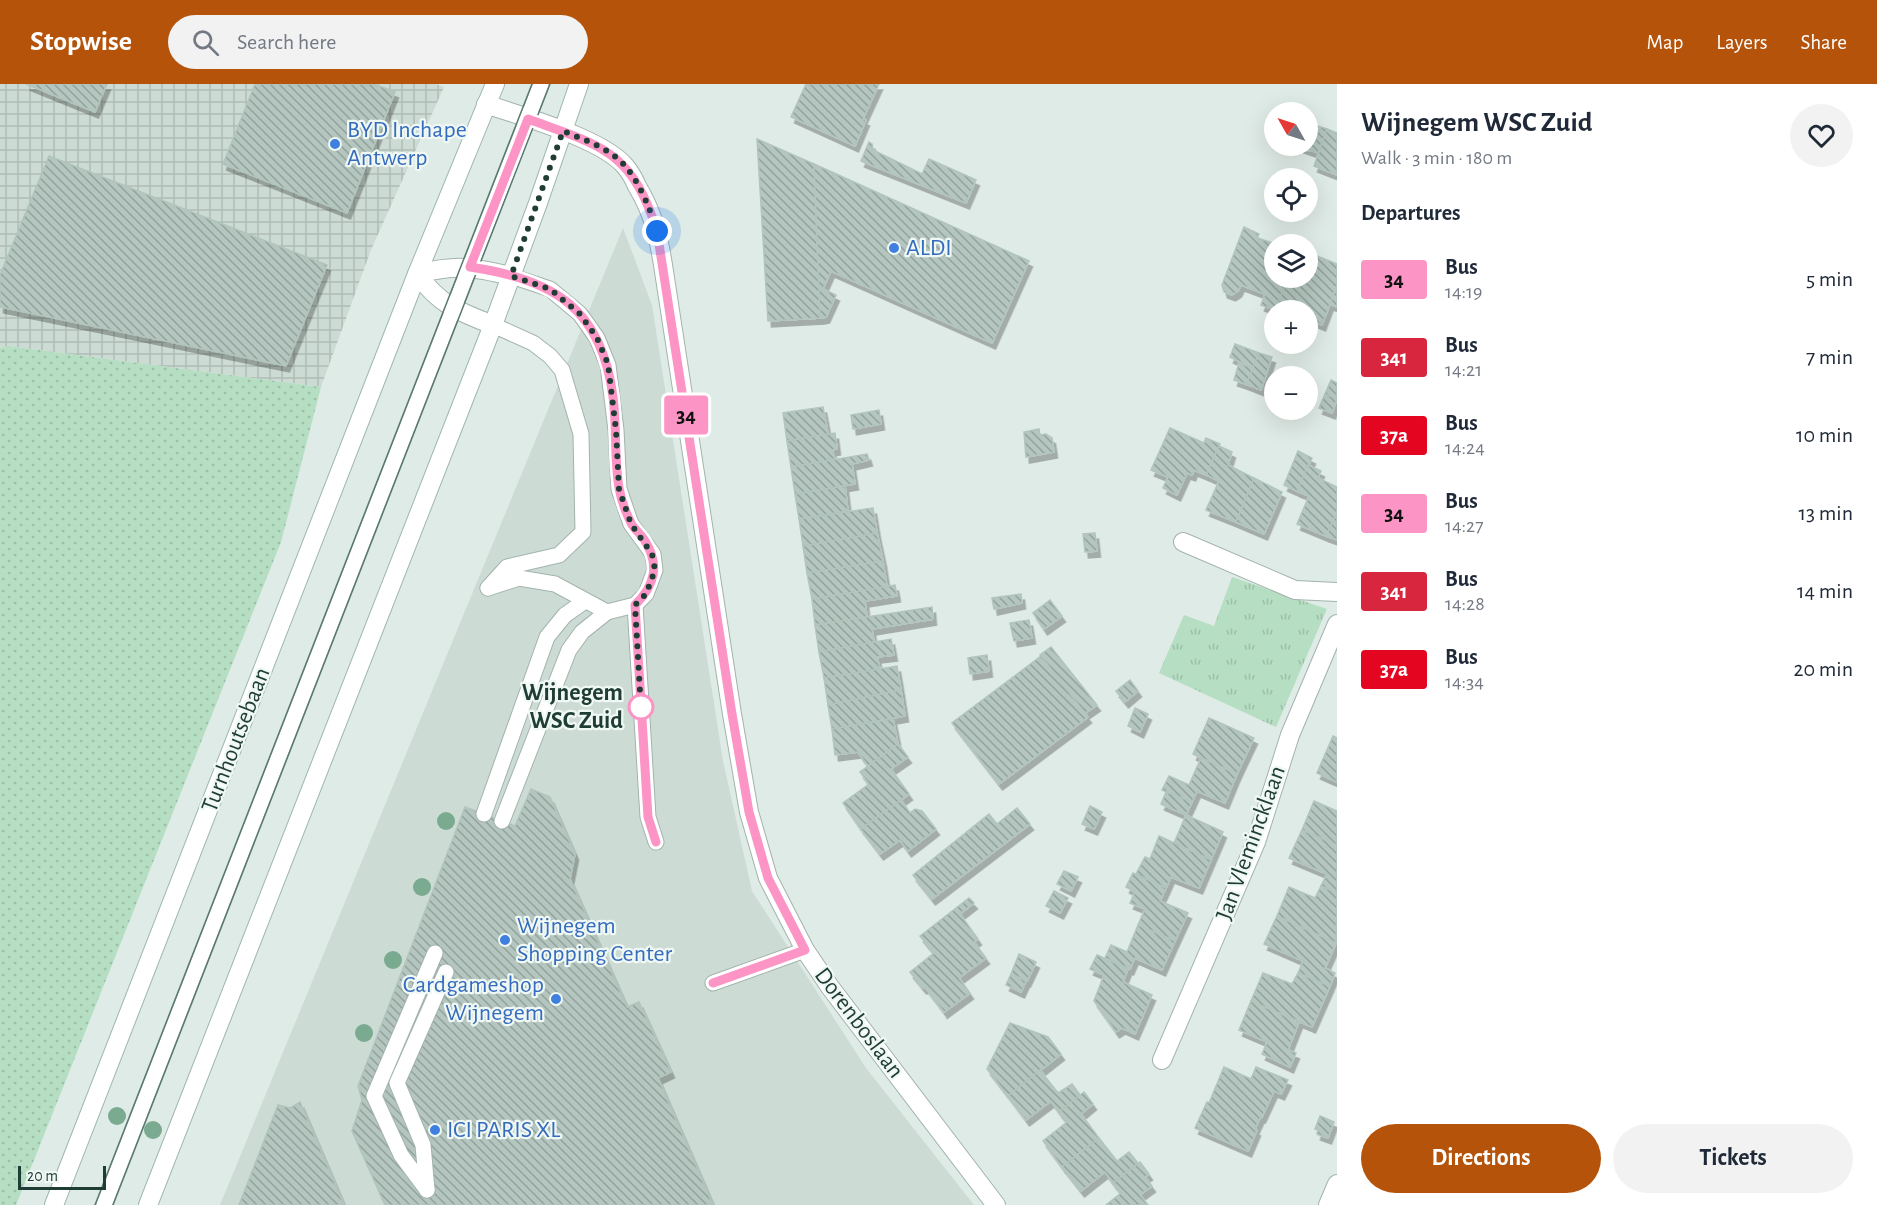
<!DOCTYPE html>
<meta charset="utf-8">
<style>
:root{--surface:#fff;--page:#f2f2f3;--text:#1f2937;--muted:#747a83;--accent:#b45309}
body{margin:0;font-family:"Alegreya Sans",sans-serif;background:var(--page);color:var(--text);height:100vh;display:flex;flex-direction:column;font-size:22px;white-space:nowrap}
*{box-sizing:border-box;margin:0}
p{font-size:20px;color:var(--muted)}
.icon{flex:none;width:33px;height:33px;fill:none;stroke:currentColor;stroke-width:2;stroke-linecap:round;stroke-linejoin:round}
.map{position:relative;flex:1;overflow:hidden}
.panel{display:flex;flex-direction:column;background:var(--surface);width:540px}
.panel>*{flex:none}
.badge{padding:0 12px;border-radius:4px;font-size:21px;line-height:39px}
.needle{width:39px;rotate:309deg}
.tools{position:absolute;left:1264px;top:18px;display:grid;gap:12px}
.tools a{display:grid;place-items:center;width:54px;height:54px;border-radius:50%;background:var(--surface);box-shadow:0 6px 24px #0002;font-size:30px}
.scale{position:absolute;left:18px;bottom:15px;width:88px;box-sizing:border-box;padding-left:6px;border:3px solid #1f3c35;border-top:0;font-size:16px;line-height:21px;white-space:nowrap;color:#1f3c35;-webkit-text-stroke:4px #f0f8f4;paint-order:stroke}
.you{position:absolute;width:30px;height:30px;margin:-15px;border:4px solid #fff;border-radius:50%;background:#1a73e8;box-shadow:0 0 0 9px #1a73e833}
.map>.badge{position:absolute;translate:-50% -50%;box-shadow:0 0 0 3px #fff}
h2{padding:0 24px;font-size:22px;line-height:54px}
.round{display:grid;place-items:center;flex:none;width:63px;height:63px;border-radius:32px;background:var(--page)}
.head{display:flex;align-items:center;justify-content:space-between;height:102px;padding:0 24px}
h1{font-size:28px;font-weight:700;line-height:45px}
.cta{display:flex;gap:12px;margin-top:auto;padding:12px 24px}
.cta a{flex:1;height:69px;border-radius:36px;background:var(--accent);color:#fff;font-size:24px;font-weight:700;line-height:69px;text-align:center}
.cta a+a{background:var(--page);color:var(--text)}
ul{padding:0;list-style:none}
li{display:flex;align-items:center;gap:18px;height:78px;padding:0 24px}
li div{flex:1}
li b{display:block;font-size:22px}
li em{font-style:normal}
li .badge{min-width:66px;font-weight:700;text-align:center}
header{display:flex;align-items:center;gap:36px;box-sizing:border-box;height:84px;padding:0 30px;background:var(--accent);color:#fff}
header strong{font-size:28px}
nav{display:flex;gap:33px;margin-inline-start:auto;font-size:21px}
.search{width:420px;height:54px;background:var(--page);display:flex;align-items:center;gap:15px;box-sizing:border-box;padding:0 21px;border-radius:33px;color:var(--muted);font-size:22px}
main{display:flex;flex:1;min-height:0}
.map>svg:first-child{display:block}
.built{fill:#cddbd5}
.industrial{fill:url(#industrial-grid)}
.grass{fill:url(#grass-dots)}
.park{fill:url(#park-tufts)}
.building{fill:url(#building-back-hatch);stroke:#b1c5bd;stroke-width:1.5;filter:url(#shadow)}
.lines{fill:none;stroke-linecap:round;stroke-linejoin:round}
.lane-casing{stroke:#a2b3ad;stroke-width:17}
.street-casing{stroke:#a2b3ad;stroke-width:20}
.secondary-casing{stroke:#9db7af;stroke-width:20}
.lane{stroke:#fff;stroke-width:15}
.street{stroke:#fff;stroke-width:18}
.secondary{stroke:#fff;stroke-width:18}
.tram{stroke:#597870;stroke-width:1.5}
.tree{fill:#7aaa8f}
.line-casing{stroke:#fff;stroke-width:14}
.line{stroke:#fc95c5;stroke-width:9}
.walk{stroke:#1f3c35;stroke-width:6;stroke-dasharray:0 10.8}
.shop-dot{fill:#3f7fe0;stroke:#f0f8f4;stroke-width:2}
.stop-dot{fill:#fff;stroke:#fc95c5;stroke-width:3}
.labels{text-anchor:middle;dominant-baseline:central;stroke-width:4.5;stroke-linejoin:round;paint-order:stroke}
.shop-label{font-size:24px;fill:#366cbe;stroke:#f0f8f4;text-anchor:start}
.stop-label{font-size:24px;font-weight:bold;fill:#1f3c35;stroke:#f0f8f4;text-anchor:end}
.street-label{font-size:24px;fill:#1f3c35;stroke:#f0f8f4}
</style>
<header>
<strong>Stopwise</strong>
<div class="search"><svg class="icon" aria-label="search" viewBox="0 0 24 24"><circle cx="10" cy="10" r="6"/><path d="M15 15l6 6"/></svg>Search here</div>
<nav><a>Map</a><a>Layers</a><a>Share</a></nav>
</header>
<main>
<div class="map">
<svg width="1337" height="1121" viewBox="0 0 1337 1121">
<defs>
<pattern id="industrial-grid" width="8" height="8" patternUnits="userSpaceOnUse" patternTransform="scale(1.5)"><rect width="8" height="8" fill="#cddbd5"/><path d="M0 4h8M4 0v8" fill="none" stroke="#b0bdb7"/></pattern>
<pattern id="grass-dots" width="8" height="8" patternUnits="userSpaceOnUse" patternTransform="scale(1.5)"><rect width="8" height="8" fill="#b6dec2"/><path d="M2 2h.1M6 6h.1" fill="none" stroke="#9cbfa7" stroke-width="1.8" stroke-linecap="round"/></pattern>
<pattern id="park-tufts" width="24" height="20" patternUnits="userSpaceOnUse" patternTransform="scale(1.5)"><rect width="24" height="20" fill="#b6dec2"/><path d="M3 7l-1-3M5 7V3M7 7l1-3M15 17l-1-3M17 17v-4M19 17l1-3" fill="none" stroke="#9cbfa7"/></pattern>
<pattern id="building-back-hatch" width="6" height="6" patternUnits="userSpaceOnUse" patternTransform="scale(1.5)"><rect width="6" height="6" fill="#b4c6bf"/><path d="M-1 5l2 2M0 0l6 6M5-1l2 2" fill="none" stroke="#92a29c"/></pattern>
<filter id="shadow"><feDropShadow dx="3.5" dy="6" stdDeviation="0" flood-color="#0004"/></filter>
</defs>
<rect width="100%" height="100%" fill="#dfebe6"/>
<polygon class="built" points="623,144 652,221 723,677 752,807 866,984 974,1121 220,1121"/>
<polygon class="industrial" points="0,0 436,0 444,3 371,166 321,303 8,262 0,264"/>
<polygon class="grass" points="8,262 321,303 281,458 16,1121 0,1121 0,264"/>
<polygon class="park" points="1232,493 1327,525 1276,643 1159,589 1184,531 1214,542"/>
<g class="building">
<polygon points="26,0 107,0 95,28"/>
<polygon points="255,0 374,0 395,8 347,129 223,80"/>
<polygon points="806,0 879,0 863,35 866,36 855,62 791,33"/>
<polygon points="1308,39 1327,45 1318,69 1298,62 1308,62"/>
<polygon points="1327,45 1337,49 1337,91 1314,82"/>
<polygon points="757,55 814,80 820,234 768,237"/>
<polygon points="869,58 872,60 873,66 922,90 929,75 976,96 966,119 861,77"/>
<polygon points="49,72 327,181 286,282 0,223 0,191"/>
<polygon points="814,80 1029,177 992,259 831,187 823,205 836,211 826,233 820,234"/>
<polygon points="1244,143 1259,150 1257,154 1276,160 1275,194 1288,194 1275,226 1261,221 1265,210 1241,201 1238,207 1232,211 1224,208 1222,201"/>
<polygon points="1312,170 1337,180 1337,201 1322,241 1308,235 1308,226 1275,226 1288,194 1300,199 1302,194 1308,194 1308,179"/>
<polygon points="1337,201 1337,223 1330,220"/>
<polygon points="1235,260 1259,269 1253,284 1230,273"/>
<polygon points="1259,269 1272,273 1261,306 1246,300"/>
<polygon points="1239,279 1253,284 1246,300 1234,296"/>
<polygon points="1331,296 1337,299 1337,315 1325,310"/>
<polygon points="1325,310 1337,315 1332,329 1319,324"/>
<polygon points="823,323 828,350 787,357 783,329"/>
<polygon points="879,326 881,340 853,345 851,331"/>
<polygon points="1170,344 1204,359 1206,354 1220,360 1206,391 1194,386 1192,391 1187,389 1177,411 1163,404 1168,393 1151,386"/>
<polygon points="1039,345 1040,351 1046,350 1052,354 1054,368 1026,373 1024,348"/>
<polygon points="835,349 837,365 832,366 835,375 791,383 787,357"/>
<polygon points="1219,362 1232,368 1228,381 1254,394 1236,438 1206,426 1219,397 1206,391"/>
<polygon points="1298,367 1312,374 1297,407 1284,401"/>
<polygon points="867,370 869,376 852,380 855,400 795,410 791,383"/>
<polygon points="1308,381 1321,387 1318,394 1337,403 1337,428 1326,452 1297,440 1309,412 1297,407"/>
<polygon points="1254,394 1282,408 1264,450 1236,438"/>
<polygon points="845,402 848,427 799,435 795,410"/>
<polygon points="873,424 877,449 803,462 799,435"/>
<polygon points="1337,428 1337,456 1326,452"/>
<polygon points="877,449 883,477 807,489 803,462"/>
<polygon points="1095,449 1097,467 1085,468 1083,450"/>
<polygon points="883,477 887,503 812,515 807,489"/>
<polygon points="895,501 897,512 865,517 867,533 815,541 812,515"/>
<polygon points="1021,510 1022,519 994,525 992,514"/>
<polygon points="1050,516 1062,532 1044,545 1033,529"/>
<polygon points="932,523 933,535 872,545 874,558 819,568 815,541"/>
<polygon points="1029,536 1032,554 1014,557 1010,539"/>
<polygon points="891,555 894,571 877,573 880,585 824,594 819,568"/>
<polygon points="1051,563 1097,621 1084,630 1040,571"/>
<polygon points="987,571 989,587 970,590 968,574"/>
<polygon points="1041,572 1088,633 999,700 952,639"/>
<polygon points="897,582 901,606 828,621 824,594"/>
<polygon points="1130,596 1138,607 1125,618 1116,607"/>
<polygon points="901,606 905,632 832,645 828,621"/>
<polygon points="1135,624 1148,630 1140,648 1128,642"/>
<polygon points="1209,634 1254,654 1237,690 1193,670"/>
<polygon points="893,635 898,660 868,682 858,668 835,671 832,645"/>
<polygon points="1333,652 1337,654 1337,698 1317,689"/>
<polygon points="898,660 908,673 891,685 909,710 861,745 843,719 869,700 860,688"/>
<polygon points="1201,674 1237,690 1225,719 1197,707 1192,718 1162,706 1169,692 1189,701"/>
<polygon points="531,705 550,713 575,770 570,795 627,923 639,918 671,988 658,994 713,1121 385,1121 352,1047 362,1016 358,1002 465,723 515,742"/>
<polygon points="1166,708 1192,718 1186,731 1161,720"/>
<polygon points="901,716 910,729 915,725 922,727 936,745 908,767 900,756 880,770 861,745"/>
<polygon points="1314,717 1337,727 1337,761 1302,746"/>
<polygon points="1090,722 1102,728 1094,745 1082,740"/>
<polygon points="1017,724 1030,740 932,815 913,791 989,730 997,740"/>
<polygon points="1186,731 1223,748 1211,776 1174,759"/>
<polygon points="1302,746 1337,761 1337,809 1321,802 1327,790 1289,774"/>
<polygon points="1159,752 1211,776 1199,804 1171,793 1166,804 1136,790 1145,773 1150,775"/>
<polygon points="1064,787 1078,793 1071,807 1057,800"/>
<polygon points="1133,789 1166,804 1160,817 1188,829 1175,857 1138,841 1145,825 1130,819 1135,808 1126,803"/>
<polygon points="1321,802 1337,809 1336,859 1277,832 1289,803 1315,814"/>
<polygon points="1054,807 1068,814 1060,829 1046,822"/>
<polygon points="969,814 974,819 960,830 978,855 974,858 986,874 959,894 970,909 943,929 944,928 925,903 923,904 910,888 934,869 920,852"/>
<polygon points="1277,832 1336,859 1325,884 1335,889 1330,902 1298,889 1303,877 1264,860"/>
<polygon points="1138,841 1175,857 1162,886 1135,874 1130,885 1105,874 1111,861 1127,868"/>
<polygon points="1019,870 1036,878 1027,897 1011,890"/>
<polygon points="1097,871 1128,885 1123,898 1152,911 1135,950 1122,944 1116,948 1094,917 1104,891 1090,885"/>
<polygon points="1263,889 1292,900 1298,889 1330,902 1312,943 1251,917"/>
<polygon points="1011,890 1026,897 1021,908 1006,901"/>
<polygon points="1251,917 1299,938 1288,966 1296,969 1290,983 1262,970 1267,958 1239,946"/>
<polygon points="1010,939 1048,953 1061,970 1008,1012 987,985"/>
<polygon points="1224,983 1251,995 1256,983 1288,996 1281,1010 1274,1007 1262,1033 1261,1032 1255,1045 1257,1046 1248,1067 1195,1044 1207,1018 1209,1019"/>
<polygon points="1040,986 1058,1009 1072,1000 1081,1012 1059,1028 1051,1017 1026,1036 1008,1012"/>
<polygon points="1084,1008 1093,1020 1081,1030 1099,1054 1062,1083 1043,1057 1067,1038 1059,1028"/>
<polygon points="300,1018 344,1121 239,1121 278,1021 290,1024"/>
<polygon points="1320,1032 1334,1038 1328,1054 1317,1050 1318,1046 1315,1045"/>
<polygon points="1099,1054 1117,1077 1129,1068 1138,1079 1113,1099 1105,1088 1081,1107 1062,1083"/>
<polygon points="1140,1078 1149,1090 1145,1093 1152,1102 1140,1111 1148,1121 1106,1121 1121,1109 1113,1099"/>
</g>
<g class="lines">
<defs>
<g id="lane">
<polyline points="488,504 519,494 555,500 607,528 635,521 646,510 655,486 653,470 631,440 619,405 616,346 608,281 597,254 580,230 550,205 511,192"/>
<polyline points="488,504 507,483 559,471 583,448 581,350 562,286 550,272 533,259 493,241"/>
<polyline points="635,521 648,733 656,758"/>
<polyline points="484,730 547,553 565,531 585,517"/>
<polyline points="502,737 569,566 582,548 607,528"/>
<polyline points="713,899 805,866"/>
<polyline points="427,1106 401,1071 374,1012 435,869"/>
<polyline points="427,1106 423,1061 397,999 446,888"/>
<polyline points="104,1121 541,0"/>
</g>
<g id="street">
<path d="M486 20C523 33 601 54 625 82 630 88 634 95 637 102 653 129 658 150 663 181L732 630 749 728 768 794 805 866 830 903 996 1121"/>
<path d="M493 241C458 227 441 222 417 190 457 180 473 183 511 192"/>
<polyline points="1183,458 1295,506 1337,508"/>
<polyline points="1162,976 1256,758 1290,651 1337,540"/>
<polyline points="1328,1121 1337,1100"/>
</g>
<g id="secondary">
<polyline points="54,1121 417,190 495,0"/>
<polyline points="148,1121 493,241 538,119 579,0"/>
</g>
</defs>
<use href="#lane" class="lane-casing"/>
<use href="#street" class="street-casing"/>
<use href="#secondary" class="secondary-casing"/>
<use href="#lane" class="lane"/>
<use href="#street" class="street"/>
<use href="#secondary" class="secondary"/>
<g class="tram">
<polyline points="95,1121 532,0"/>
<polyline points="113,1121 550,0"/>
</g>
</g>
<g class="tree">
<circle cx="446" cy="737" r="9"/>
<circle cx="422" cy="803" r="9"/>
<circle cx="393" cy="876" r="9"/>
<circle cx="364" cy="949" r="9"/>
<circle cx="117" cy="1032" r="9"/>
<circle cx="153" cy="1046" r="9"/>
</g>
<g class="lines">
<defs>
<path id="line" d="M656 758 648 733 635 521C655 501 660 481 645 457 641 450 634 445 631 439 626 429 621 415 619 404 614 374 617 343 613 313 602 225 554 195 470 183L528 35C601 62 631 65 657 147L732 630 749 728 768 794 805 866 713 899"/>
</defs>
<use href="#line" class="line-casing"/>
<use href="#line" class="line"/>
<path class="walk" d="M641 623V625L635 521 646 510 655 486 652 470 631 440 619 405 616 346 608 280 597 254 580 230 550 205 511 192 563 47C582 55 601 61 617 74 636 89 650 124 657 147"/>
</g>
<g class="shop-dot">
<circle cx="335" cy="60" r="6"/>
<circle cx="894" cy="164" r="6"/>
<circle cx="505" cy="856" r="6"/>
<circle cx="556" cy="915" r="6"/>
<circle cx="435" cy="1046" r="6"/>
</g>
<circle class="stop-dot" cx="641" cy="623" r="12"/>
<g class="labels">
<g class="shop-label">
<text x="347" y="46">BYD Inchape<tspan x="347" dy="28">Antwerp</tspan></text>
<text x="906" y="164">ALDI</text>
<text x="517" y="842">Wijnegem<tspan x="517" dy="28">Shopping Center</tspan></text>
<text x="544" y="901" text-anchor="end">Cardgameshop<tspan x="544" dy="28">Wijnegem</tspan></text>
<text x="447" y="1046">ICI PARIS XL</text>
</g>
<g class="stop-label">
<text x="623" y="609">Wijnegem<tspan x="623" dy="28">WSC Zuid</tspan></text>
</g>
<g class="street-label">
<text transform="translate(236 656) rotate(-69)">Turnhoutsebaan</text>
<text transform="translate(1251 759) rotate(-70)">Jan Vlemincklaan</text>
<text transform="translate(859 939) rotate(53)">Dorenboslaan</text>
</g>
</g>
</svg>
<div class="tools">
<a><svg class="needle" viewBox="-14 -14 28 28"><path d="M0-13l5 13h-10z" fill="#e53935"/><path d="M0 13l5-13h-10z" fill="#747a83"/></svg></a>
<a><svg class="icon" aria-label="locate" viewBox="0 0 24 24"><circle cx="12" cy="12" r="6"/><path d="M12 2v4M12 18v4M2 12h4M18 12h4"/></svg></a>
<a><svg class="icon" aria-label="layers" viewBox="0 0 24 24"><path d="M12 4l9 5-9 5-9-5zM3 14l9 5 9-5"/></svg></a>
<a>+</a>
<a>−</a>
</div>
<div class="scale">20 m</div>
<div class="you" style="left:657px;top:147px"></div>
<b class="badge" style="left:686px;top:331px;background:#fc95c5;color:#111">34</b>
</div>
<section class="panel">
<div class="head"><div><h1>Wijnegem WSC Zuid</h1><p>Walk · 3 min · 180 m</p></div><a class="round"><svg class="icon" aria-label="heart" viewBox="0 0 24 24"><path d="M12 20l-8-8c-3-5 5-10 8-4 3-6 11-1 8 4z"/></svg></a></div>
<h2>Departures</h2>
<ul>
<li><span class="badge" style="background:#fc95c5;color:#111">34</span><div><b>Bus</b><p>14:19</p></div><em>5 min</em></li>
<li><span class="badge" style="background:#d7263d;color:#fff">341</span><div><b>Bus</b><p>14:21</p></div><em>7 min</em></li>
<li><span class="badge" style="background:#e40521;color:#fff">37a</span><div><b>Bus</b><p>14:24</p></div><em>10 min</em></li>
<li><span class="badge" style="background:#fc95c5;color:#111">34</span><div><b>Bus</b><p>14:27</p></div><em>13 min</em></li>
<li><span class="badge" style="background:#d7263d;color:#fff">341</span><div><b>Bus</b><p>14:28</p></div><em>14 min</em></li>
<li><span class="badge" style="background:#e40521;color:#fff">37a</span><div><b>Bus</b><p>14:34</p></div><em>20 min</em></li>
</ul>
<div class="cta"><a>Directions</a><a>Tickets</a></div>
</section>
</main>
